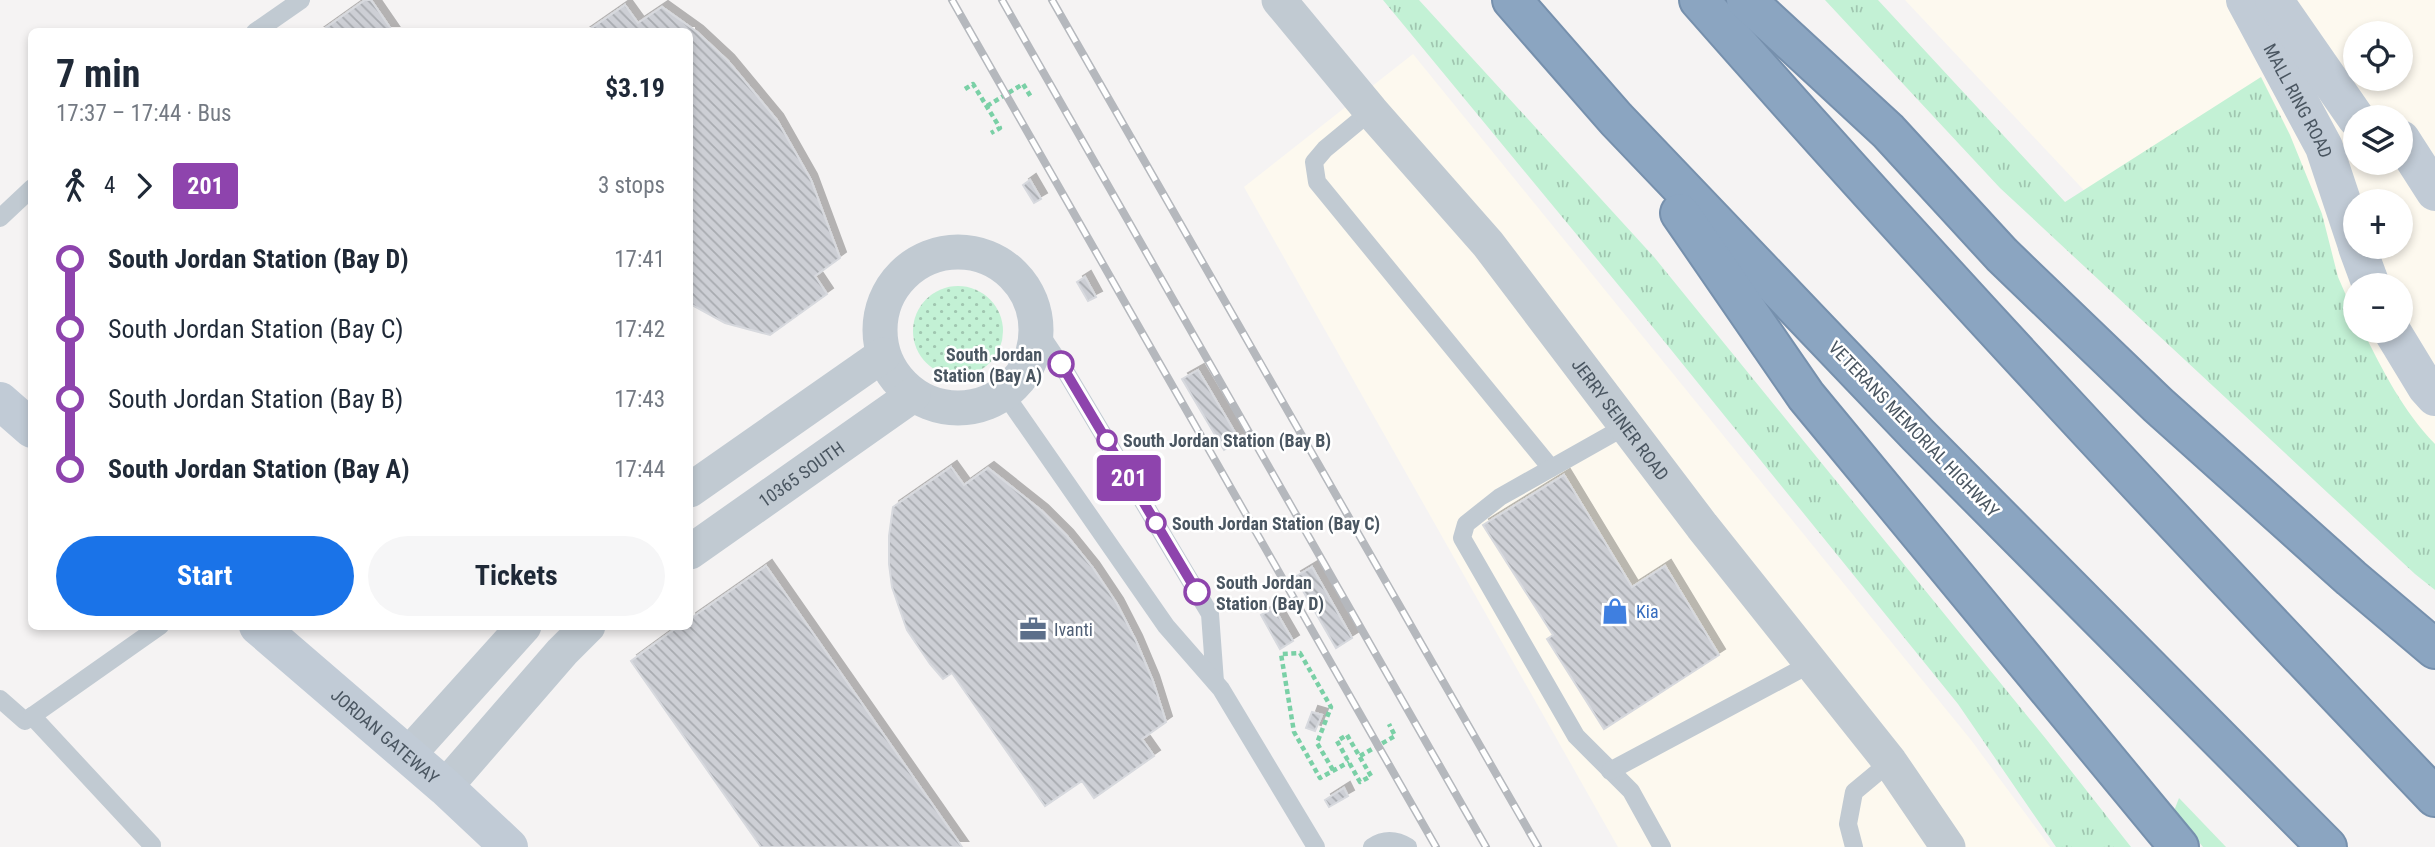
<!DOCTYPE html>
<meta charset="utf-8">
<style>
:root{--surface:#fff;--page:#f6f6f7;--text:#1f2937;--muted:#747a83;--accent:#1a73e8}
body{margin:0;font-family:"Roboto Condensed",sans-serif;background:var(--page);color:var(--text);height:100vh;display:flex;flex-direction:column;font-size:26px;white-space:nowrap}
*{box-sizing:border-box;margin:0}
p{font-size:23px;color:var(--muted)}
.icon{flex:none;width:38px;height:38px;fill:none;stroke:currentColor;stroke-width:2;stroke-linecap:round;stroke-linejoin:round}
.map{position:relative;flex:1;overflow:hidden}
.sheet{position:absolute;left:28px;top:28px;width:665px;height:602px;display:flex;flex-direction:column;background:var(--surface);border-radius:10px;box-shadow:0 4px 10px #0003}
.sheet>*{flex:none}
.badge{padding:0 14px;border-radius:5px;font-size:24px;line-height:46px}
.tools{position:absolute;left:2343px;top:21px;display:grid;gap:14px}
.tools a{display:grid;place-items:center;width:70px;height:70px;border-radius:50%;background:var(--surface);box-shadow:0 4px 10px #0003;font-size:35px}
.map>.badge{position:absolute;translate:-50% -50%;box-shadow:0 0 0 4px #fff}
.legs{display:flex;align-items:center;gap:10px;height:77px;padding:0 28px;font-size:23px}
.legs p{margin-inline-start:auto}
.summary{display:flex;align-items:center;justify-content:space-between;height:119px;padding:0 28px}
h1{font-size:38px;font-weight:700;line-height:52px}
.button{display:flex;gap:14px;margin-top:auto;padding:14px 28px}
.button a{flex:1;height:80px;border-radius:42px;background:var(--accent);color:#fff;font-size:28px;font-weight:700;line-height:80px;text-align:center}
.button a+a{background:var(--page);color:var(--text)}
ul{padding:0 28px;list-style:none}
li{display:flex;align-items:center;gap:24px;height:70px;font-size:26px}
li i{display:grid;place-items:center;width:10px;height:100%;margin:0 9px;background:currentColor}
li i::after{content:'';width:18px;height:18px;margin:-9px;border:5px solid;border-radius:50%;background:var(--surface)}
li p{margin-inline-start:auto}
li:first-child i{background:linear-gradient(#0000 50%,currentColor 0)}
li:last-child i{background:linear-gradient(currentColor 50%,#0000 0)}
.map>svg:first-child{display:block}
.commercial{fill:#fdf9ef;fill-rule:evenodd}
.grass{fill:url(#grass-tufts)}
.park{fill:url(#park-dots)}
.garden{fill:#c3f1d5}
.building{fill:url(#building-back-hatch);stroke:#d7d9de;stroke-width:2;filter:url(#shadow)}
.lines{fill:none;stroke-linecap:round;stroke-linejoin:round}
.highway-casing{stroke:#7690ad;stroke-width:42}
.path{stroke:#7ad0a6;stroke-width:4.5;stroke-dasharray:5 3.5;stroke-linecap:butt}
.lane{stroke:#c1cad2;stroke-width:18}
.street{stroke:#c1cad2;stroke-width:35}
.secondary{stroke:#c1cbd6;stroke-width:38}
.highway{stroke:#8ba5c1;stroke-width:38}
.rail-casing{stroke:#b5b8bd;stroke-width:8}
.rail{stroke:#fff;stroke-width:5;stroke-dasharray:16;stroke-linecap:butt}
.line-1-casing{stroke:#fff;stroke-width:16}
.line-1{stroke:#8e44ad;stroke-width:10}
.stop-1-dot{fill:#fff;stroke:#8e44ad;stroke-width:3.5}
.labels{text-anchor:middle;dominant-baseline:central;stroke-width:5;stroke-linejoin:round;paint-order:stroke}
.street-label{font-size:18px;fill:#4a5661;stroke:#fff}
.stop-label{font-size:18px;font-weight:bold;fill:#4a5661;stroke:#fff;text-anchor:start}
.shop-label{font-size:18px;fill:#366cbe;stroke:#fff;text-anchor:start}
.service-label{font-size:18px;fill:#4e5e75;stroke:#fff;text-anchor:start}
</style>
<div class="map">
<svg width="2435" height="847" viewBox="0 0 2435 847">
<defs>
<pattern id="grass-tufts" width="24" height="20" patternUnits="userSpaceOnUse" patternTransform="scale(1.75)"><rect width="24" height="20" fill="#c3f1d5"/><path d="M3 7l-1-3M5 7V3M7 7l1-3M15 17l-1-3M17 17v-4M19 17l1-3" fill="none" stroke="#a0c6b0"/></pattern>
<pattern id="park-dots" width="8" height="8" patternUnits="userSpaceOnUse" patternTransform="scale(1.75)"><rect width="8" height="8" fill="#c3f1d5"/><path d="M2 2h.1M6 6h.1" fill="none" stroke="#a0c6b0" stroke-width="1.8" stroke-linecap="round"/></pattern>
<pattern id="building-back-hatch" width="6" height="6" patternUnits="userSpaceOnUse" patternTransform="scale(1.75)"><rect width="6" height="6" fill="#cdcfd5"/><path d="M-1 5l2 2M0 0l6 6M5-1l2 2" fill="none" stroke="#a8abb0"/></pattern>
<filter id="shadow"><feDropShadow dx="6" dy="-6" stdDeviation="0" flood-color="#0004"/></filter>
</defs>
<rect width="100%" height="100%" fill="#f5f3f3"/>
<g class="commercial">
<path d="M1905 0H2435V544L2330 452ZM2356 33H2401V79H2356ZM2356 117H2401V163H2356ZM2356 201H2401V247H2356ZM2356 285H2401V331H2356Z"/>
<polygon points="1413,54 1971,740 2050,847 1618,847 1244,187"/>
</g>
<g class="grass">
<polygon points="1383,0 1419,0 1654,257 2046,739 2131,847 2056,847 1958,704 1634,304"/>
<path d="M1825 0H1878L2065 202 2261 77 2290 135 2322 214 2338 277 2355 316 2356 331H2363C2383 371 2403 411 2435 444V590L2415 574 2000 188Z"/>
</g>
<circle class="park" cx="958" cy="331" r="45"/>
<polygon class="garden" points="2179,798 2226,847 2203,847 2174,811"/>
<g class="building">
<polygon points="365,0 371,0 393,32 320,32"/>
<polygon points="625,5 638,23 662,7 697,32 728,61 777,120 811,180 840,258 815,276 827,294 770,335 725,323 690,304 690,32 586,32"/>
<polygon points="1030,180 1041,199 1034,203 1023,185"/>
<polygon points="1085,277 1096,297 1088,301 1077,282"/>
<polygon points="1198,370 1240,441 1224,450 1182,379"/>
<polygon points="951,467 964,485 988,468 1042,511 1067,536 1093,568 1117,604 1136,641 1153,681 1166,722 1142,739 1154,756 1094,798 1082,781 1045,806 952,673 943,679 930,664 907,630 892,587 889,564 889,536 893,507"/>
<polygon points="1564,475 1632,587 1665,566 1719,655 1604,729 1547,639 1553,635 1483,525"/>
<polygon points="766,566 962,847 761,847 631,661 679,626 690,626 690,619"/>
<polygon points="1312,567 1352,638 1336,648 1295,577"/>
<polygon points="1274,608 1293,641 1280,649 1261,615"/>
<polygon points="1312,712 1322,715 1315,731 1306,728"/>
<polygon points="1344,788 1348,796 1329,807 1325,800"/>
</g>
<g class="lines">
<defs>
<g id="highway">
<polyline points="1512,0 1616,119 1918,435 2327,847"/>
<path d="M1699 0C1938 272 2185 535 2435 797"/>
<polyline points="1746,0 1888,131 2002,255 2158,405 2351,578 2435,649"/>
<polyline points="1680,213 1806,396 2179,847"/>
</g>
</defs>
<use href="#highway" class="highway-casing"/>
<g class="path">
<polyline points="965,89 973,84 1000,128 991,133"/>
<polyline points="987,106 1023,84 1031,97"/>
<polygon points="1347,735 1371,776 1360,782 1337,741"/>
<polyline points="1360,756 1395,736 1389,724"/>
<polyline points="1333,770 1317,743 1331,707 1300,653 1281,654 1294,732 1320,778 1349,762"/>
</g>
<g class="lane">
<polyline points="255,32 301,0"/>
<polyline points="1371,111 1325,149 1314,162 1317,182 1551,468"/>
<polyline points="0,218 32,188"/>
<polyline points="1036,328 1067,374 1210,614 1215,682"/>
<polyline points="1004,393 1166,626 1221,689 1316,847"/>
<polyline points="1626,426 1500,497 1466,524 1462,538 1576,736 1631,791 1662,847"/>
<polyline points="0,699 25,721 160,626"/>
<polyline points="32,716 152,845"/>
<polyline points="1610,771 1812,663"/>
<path d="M1372 847C1384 839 1395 839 1408 847"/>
<polyline points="1854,847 1848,824 1854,792 1890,762"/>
</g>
<g class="street">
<path id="s1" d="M1279 0 1371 111 1488 244 1702 526 1890 762 1948 847"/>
<circle cx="958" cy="330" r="78"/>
<polyline points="690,490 883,355"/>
<path id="s2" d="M690 552 913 395"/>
<polyline points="408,755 524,626"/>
<polyline points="445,787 562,652 588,626"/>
</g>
<g class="secondary">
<path id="s3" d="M2245 0 2324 147 2356 243"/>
<polyline points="2274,0 2356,118"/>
<polyline points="2401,139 2435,192"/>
<polyline points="2357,247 2371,285"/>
<polyline points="2392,331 2426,387 2435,397"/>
<polyline points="0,401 32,429"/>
<path id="s4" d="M258 626 445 787 509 847"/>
</g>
<use href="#highway" class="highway"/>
<defs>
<g id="rail">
<polyline points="952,0 1436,847"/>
<polyline points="1002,0 1486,847"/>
<polyline points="1052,0 1538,847"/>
</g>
</defs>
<use href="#rail" class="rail-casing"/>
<use href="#rail" class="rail"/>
</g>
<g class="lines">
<defs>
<polyline id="line-1" points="1061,364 1197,592"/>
</defs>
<use href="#line-1" class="line-1-casing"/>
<use href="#line-1" class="line-1"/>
</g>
<defs>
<symbol id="shop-bare" viewBox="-9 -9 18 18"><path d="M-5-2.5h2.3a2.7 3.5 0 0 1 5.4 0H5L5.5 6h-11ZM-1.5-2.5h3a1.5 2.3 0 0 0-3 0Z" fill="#3f7fe0" stroke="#fff" stroke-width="2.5" paint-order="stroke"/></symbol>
<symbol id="office-bare" viewBox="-9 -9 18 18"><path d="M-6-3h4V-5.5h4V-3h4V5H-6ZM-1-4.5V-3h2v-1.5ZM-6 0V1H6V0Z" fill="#5c6f8a" stroke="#fff" stroke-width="2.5" paint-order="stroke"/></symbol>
</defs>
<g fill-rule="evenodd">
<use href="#shop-bare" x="1596" y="592" width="38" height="38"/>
<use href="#office-bare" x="1014" y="610" width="38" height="38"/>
</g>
<g class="stop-1-dot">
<circle cx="1061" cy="364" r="12"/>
<circle cx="1107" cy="440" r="9"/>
<circle cx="1156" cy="523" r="9"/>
<circle cx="1197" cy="592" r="12"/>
</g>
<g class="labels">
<g class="street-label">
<text stroke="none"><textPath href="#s3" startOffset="114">MALL RING ROAD</textPath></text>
<text stroke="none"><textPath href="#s1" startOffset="541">JERRY SEINER ROAD</textPath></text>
<text transform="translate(1914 429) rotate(46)">VETERANS MEMORIAL HIGHWAY</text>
<text stroke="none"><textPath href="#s2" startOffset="136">10365 SOUTH</textPath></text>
<text stroke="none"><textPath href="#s4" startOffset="168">JORDAN GATEWAY</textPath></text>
</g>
<g class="stop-label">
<text x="1042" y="354" text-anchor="end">South Jordan<tspan x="1042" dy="21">Station (Bay A)</tspan></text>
<text x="1123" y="440">South Jordan Station (Bay B)</text>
<text x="1172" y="523">South Jordan Station (Bay C)</text>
<text x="1216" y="582">South Jordan<tspan x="1216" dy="21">Station (Bay D)</tspan></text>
</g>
<g class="shop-label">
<text x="1636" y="611">Kia</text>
</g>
<g class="service-label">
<text x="1054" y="629">Ivanti</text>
</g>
</g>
</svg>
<div class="tools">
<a><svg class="icon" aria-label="locate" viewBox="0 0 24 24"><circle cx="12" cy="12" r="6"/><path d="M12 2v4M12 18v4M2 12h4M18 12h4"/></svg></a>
<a><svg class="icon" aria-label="layers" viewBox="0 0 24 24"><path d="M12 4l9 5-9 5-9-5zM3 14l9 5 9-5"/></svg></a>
<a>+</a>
<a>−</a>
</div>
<b class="badge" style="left:1129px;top:478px;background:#8e44ad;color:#fff">201</b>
<section class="sheet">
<div class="summary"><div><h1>7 min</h1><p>17:37 – 17:44 · Bus</p></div><b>$3.19</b></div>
<div class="legs"><svg class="icon" aria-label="walk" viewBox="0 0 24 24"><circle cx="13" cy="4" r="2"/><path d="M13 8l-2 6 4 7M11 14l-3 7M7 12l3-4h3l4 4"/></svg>4<svg class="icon" aria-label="forward" viewBox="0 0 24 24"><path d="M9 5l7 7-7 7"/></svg><b class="badge" style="background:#8e44ad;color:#fff">201</b><p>3 stops</p></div>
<ul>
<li><i style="color:#8e44ad"></i><b>South Jordan Station (Bay D)</b><p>17:41</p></li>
<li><i style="color:#8e44ad"></i><span>South Jordan Station (Bay C)</span><p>17:42</p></li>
<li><i style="color:#8e44ad"></i><span>South Jordan Station (Bay B)</span><p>17:43</p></li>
<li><i style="color:#8e44ad"></i><b>South Jordan Station (Bay A)</b><p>17:44</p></li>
</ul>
<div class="button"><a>Start</a><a>Tickets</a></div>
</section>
</div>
